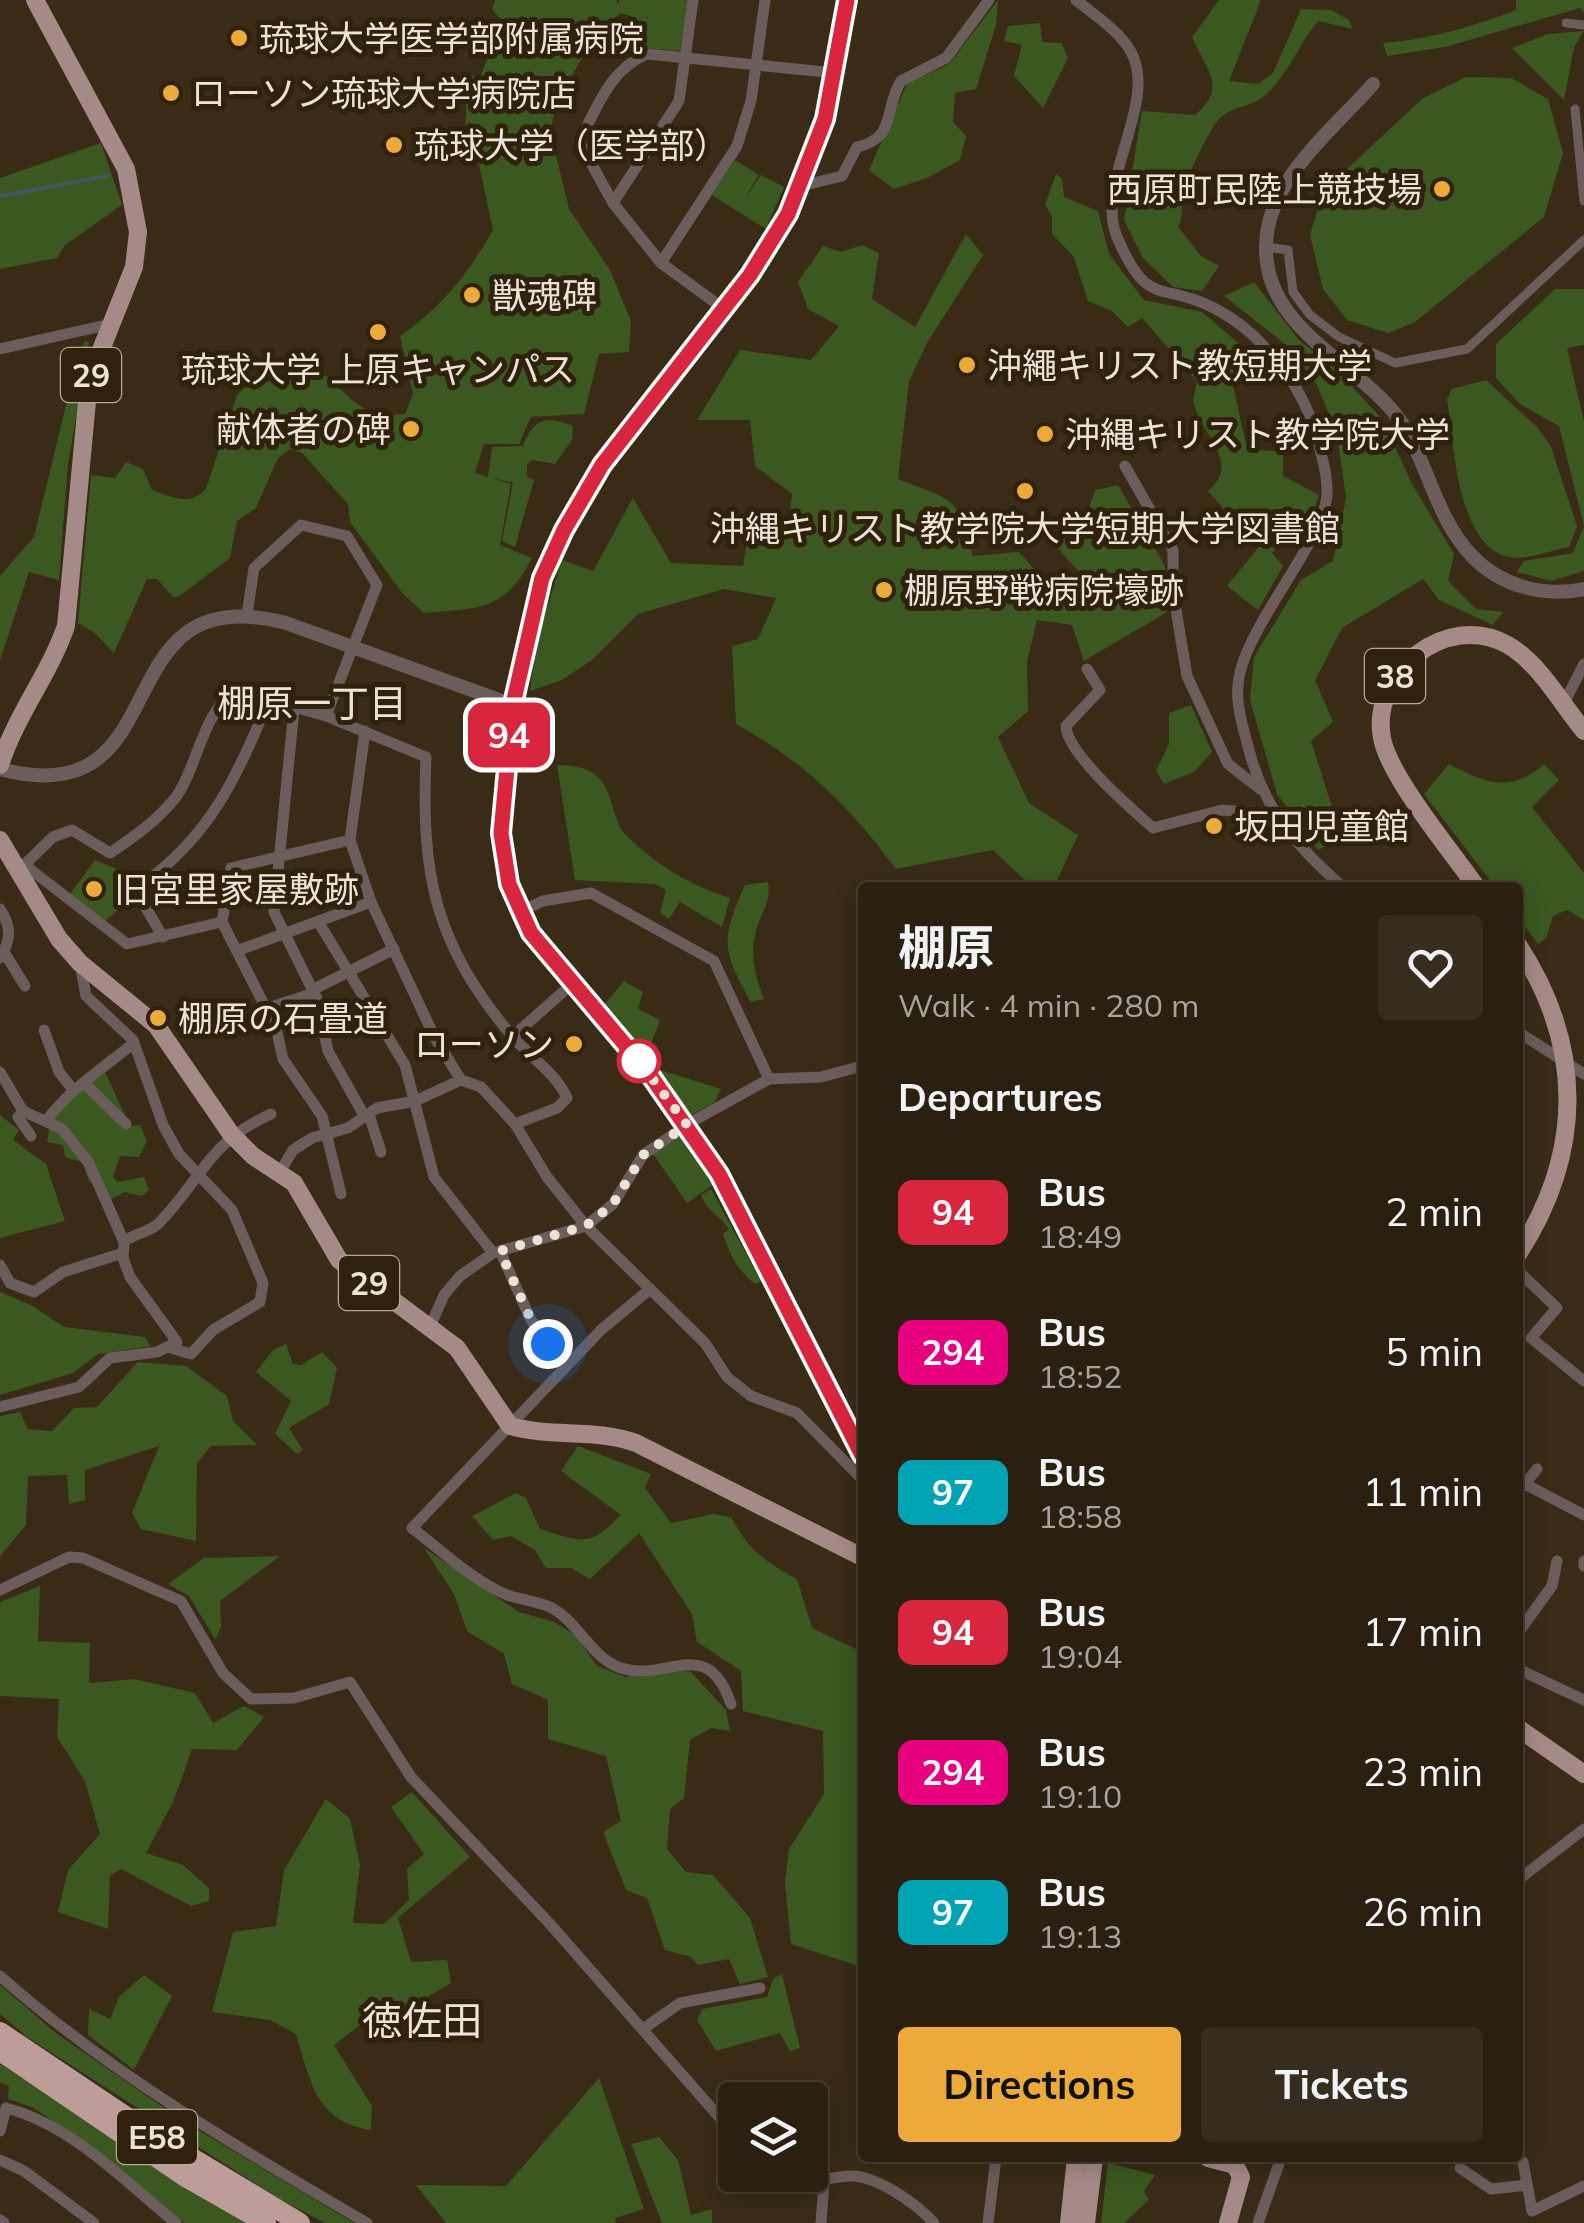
<!DOCTYPE html>
<meta charset="utf-8">
<style>
:root{--surface:#2b2010;--page:#372d1e;--text:#f1f3f6;--muted:#a6a39f;--line:#473e30;--accent:#ebaa39}
body{margin:0;font-family:Mulish,"Noto Sans JP",sans-serif;background:var(--page);color:var(--text);height:100vh;display:flex;flex-direction:column;font-size:38px;white-space:nowrap}
*{box-sizing:border-box;margin:0}
p{font-size:32px;color:var(--muted)}
.icon{flex:none;width:55px;height:55px;fill:none;stroke:currentColor;stroke-width:2;stroke-linecap:round;stroke-linejoin:round}
.map{position:relative;flex:1;overflow:hidden}
.details{position:absolute;left:858px;top:882px;width:665px;height:1280px;display:flex;flex-direction:column;background:var(--surface);border-radius:10px;box-shadow:0 5px 25px #0003,0 0 0 2px var(--line)}
.details>*{flex:none}
.badge{padding:0 20px;border-radius:15px;font-size:35px;line-height:65px}
.tools{position:absolute;left:718px;top:2082px;display:grid;gap:20px}
.tools a{display:grid;place-items:center;width:110px;height:110px;border-radius:10px;background:var(--surface);box-shadow:0 5px 25px #0003,0 0 0 2px var(--line);font-size:50px}
.you{position:absolute;width:50px;height:50px;margin:-25px;border:8px solid #fff;border-radius:50%;background:#1a73e8;box-shadow:0 0 0 15px #1a73e833}
.map>.badge{position:absolute;translate:-50% -50%;box-shadow:0 0 0 5px #fff}
h2{padding:0 40px;font-size:38px;line-height:90px}
.round{display:grid;place-items:center;flex:none;width:105px;height:105px;border-radius:10px;background:var(--page)}
.overview{display:flex;align-items:center;justify-content:space-between;height:170px;padding:0 40px}
h1{font-size:48px;font-weight:700;line-height:75px}
.action{display:flex;gap:20px;margin-top:auto;padding:20px 40px}
.action a{flex:1;height:115px;border-radius:10px;background:var(--accent);color:#111;font-size:40px;font-weight:700;line-height:115px;text-align:center}
.action a+a{background:var(--page);color:var(--text)}
ul{padding:0;list-style:none}
li{display:flex;align-items:center;gap:30px;height:140px;padding:0 40px}
li div{flex:1}
li b{display:block;font-size:38px}
li em{font-style:normal}
li .badge{min-width:110px;font-weight:700;text-align:center}
.map>svg:first-child{display:block}
.green{fill:#3a5820}
.lines{fill:none;stroke-linecap:round;stroke-linejoin:round}
.stream{stroke:#48545f;stroke-width:4}
.pedestrian{stroke:#6a5d5c;stroke-width:9}
.minor{stroke:#6a5d5c;stroke-width:11}
.tertiary{stroke:#6a5d5c;stroke-width:14}
.primary{stroke:#a58a88;stroke-width:18}
.motorway{stroke:#bd9c9a;stroke-width:20}
.line-casing{stroke:#fff;stroke-width:22}
.line{stroke:#d7263d;stroke-width:15}
.walk{stroke:#ece3d7;stroke-width:10;stroke-dasharray:0 18}
.poi-dot{fill:#ebaa39;stroke:#2f210c;stroke-width:4}
.stop-dot{fill:#fff;stroke:#d7263d;stroke-width:5}
.labels{text-anchor:middle;dominant-baseline:central;stroke-width:10;stroke-linejoin:round;paint-order:stroke}
.shield{fill:#2f210c;stroke:#b3a99a;stroke-width:2.5}
.shield-label{font-size:32px;font-weight:bold;fill:#ece3d7}
.poi-label{font-size:35px;fill:#ece3d7;stroke:#2f210c;text-anchor:start}
.neighbourhood-label{font-size:38px;fill:#ece3d7;stroke:#2f210c}
.quarter-label{font-size:40px;fill:#ece3d7;stroke:#2f210c}
</style>
<div class="map">
<svg width="1584" height="2223" viewBox="0 0 1584 2223">
<rect width="100%" height="100%" fill="#392b16"/>
<g class="green">
<path d="M495 0H617V4L620 0H688L680 51 645 48 633 17 621 13 597 31 558 100 550 130 569 209 610 270 631 321 629 352 599 354 584 414 531 417 519 444H484L475 473 488 477 492 447 523 446C533 419 546 415 573 426L572 440 555 464 533 460 527 464V477L534 480 515 547 502 541 513 483 489 477 511 484 500 545 532 558C504 612 480 608 424 613L403 594 350 522 348 504 302 453 290 449 278 458 256 508 237 521 230 558 178 597H173L157 579H147L114 653 94 632 78 623 91 475 115 478 126 462 143 469 152 490C172 497 189 507 206 489L237 395 244 388 317 369C352 394 357 420 405 414L413 394 400 336C443 306 467 275 493 230L478 160 465 148 467 75 480 77 503 22 492 9Z"/>
<polygon points="998,0 996,25 976,89 955,93 953,122 966,136 960,160 927,178 894,189 869,170 907,84 949,64"/>
<path d="M1219 0H1261L1229 81 1258 84 1273 73 1301 9 1331 10 1349 20 1353 29 1318 21C1298 45 1288 76 1264 96 1247 110 1226 105 1213 127 1203 145 1190 169 1184 190 1180 203 1185 214 1178 227L1201 256 1219 266 1202 291 1173 287 1143 258 1124 220 1142 111 1195 115C1228 87 1207 71 1192 37Z"/>
<path d="M1516 0H1584V12L1580 8 1445 47 1387 56 1383 43C1431 39 1472 27 1516 10Z"/>
<polygon points="1040,23 1042,42 1062,43 1068,58 1043,108 1014,76 1022,45 1004,41 1008,26"/>
<polygon points="1584,31 1574,47 1564,100 1512,48 1548,34"/>
<polygon points="1466,77 1511,78 1548,99 1563,153 1544,217 1415,322 1388,333 1347,320 1323,289 1310,235 1318,209 1346,170 1423,98"/>
<polygon points="101,143 122,205 65,245 57,258 0,269 0,178"/>
<polygon points="735,160 759,175 743,201 761,175 784,187 766,229 712,195"/>
<path d="M1056 174 1062 179 1064 197 1098 211 1109 254 1144 300 1202 312 1263 364 1232 381 1247 449 1283 452V476L1319 495 1309 526 1285 537 1272 553 1283 566 1258 610 1227 586 1262 543 1238 525 1208 491C1242 464 1202 435 1194 405 1192 398 1196 389 1197 381L1142 318 1128 327 1112 311 1088 301 1074 257 1052 234V216L1045 205Z"/>
<path d="M966 234 983 255 927 343 909 381 898 479C954 502 957 493 973 556L1019 552 1055 593 1081 574 1054 544 1085 519 1095 490 1118 485 1165 566 1167 612 1084 661 1072 625 1037 620 1027 662 1028 711 998 737 1029 803 1078 835 1054 887H1032L993 850 896 869C849 806 806 763 736 724L732 646 758 639 776 598 724 589 638 614 592 660 562 680 530 691 537 640 562 560 593 571 633 498 671 563 743 566 750 523 788 530 792 494 755 466 750 420H697L740 350 811 360 839 326 808 309 798 282 823 246 841 252 862 245 879 253 872 299 915 327Z"/>
<polygon points="1254,282 1299,340 1338,371 1382,419 1412,484 1454,554 1448,581 1476,609 1503,612 1493,625 1439,600 1423,579 1342,628 1315,680 1333,722 1311,741 1333,810 1322,818 1333,843 1318,850 1277,794 1250,700 1254,657 1301,580 1333,561 1346,498 1337,435 1317,385 1290,348 1224,296"/>
<polygon points="1555,289 1584,289 1584,345 1567,348 1584,422 1584,571 1551,581 1517,572 1524,561 1573,553 1584,526 1559,426 1520,404 1496,378 1496,344"/>
<polygon points="85,341 89,342 68,464 59,580 29,572 0,660 0,576 34,537 68,397 63,380"/>
<path d="M1486 380 1538 428 1551 447 1577 526 1569 547C1552 550 1524 561 1508 557 1456 544 1454 442 1447 399L1452 389Z"/>
<polygon points="1191,705 1212,752 1194,772 1164,784 1156,771 1169,744 1169,713"/>
<path d="M1449 764C1485 783 1511 794 1544 764L1559 780 1532 807 1584 873V920L1567 910 1553 916 1546 938 1538 944 1518 917V888L1495 887 1424 794Z"/>
<path d="M557 765C623 765 602 811 628 837 658 866 690 885 730 898L722 927 680 902 669 919 660 913 666 890 655 884 575 880Z"/>
<polygon points="95,860 119,870 133,897 105,921 70,894"/>
<path d="M768 882C772 904 759 914 755 935 750 957 756 979 764 999L751 1002C722 950 720 941 745 885Z"/>
<polygon points="624,981 643,992 638,1009 660,1020 647,1054 604,1005"/>
<polygon points="654,1068 721,1089 715,1102 691,1115"/>
<polygon points="104,1070 130,1126 140,1125 147,1141 139,1157 120,1156 113,1177 118,1182 144,1177 149,1190 141,1196 125,1192 111,1199 89,1181 82,1162 65,1157 63,1145 47,1142 51,1119"/>
<polygon points="0,1115 19,1130 13,1140 46,1164 65,1221 0,1238"/>
<polygon points="682,1135 713,1185 687,1203 653,1154"/>
<path d="M711 1189 761 1281 755 1284C737 1269 730 1256 723 1234L729 1229C720 1215 706 1211 701 1195Z"/>
<polygon points="0,1292 31,1305 64,1327 145,1337 151,1346 98,1354 73,1373 0,1395"/>
<polygon points="286,1344 293,1364 301,1365 322,1352 337,1368 329,1404 289,1428 303,1450 297,1454 275,1434 291,1401 256,1372 273,1350"/>
<polygon points="138,1362 186,1366 227,1396 233,1421 257,1445 211,1446 197,1463 196,1541 141,1529 132,1513 159,1446 85,1470 85,1500 69,1504 67,1475 28,1476 26,1525 0,1556 0,1416 20,1412 28,1429 52,1431 74,1408 97,1407"/>
<path d="M578 1446 651 1474 645 1488 671 1523 713 1514 731 1517C748 1549 765 1562 797 1579L812 1628 862 1652V1967L791 1944 785 1883 789 1849 824 1794 823 1731 743 1711 741 1671 697 1642 692 1614 639 1533 590 1579 571 1568H546L535 1550 511 1536 493 1540 472 1516 516 1493 526 1498 540 1529C582 1542 589 1548 621 1515L561 1471Z"/>
<polygon points="424,1548 519,1612 554,1622 575,1635 597,1666 626,1677 668,1667 690,1671 726,1710 730,1731 711,1728 690,1740 684,1798 670,1809 667,1849 686,1872 713,1875 750,1918 768,1977 740,1984 729,1959 698,1965 691,1957 665,1950 647,1898 626,1890 603,1832 621,1821 606,1756 548,1739 548,1700 512,1684 504,1654 467,1631 454,1594"/>
<polygon points="280,1556 220,1601 221,1627 215,1639 189,1596 168,1584 204,1558"/>
<polygon points="40,1586 38,1641 90,1643 89,1683 134,1679 195,1693 213,1723 244,1706 264,1717 237,1750 192,1749 174,1800 146,1853 183,1865 209,1888 209,1901 191,1906 121,1869 110,1876 108,1929 58,1912 68,1870 100,1834 85,1781 57,1737 59,1699 0,1696 0,1602"/>
<path d="M412 1792 470 1857 398 1918 411 1962 447 1960 451 1983 412 2006H385L334 2045 372 2106 371 2130C315 2122 310 2079 296 2034L270 2020 212 2012 233 1932 276 1926 284 1870 326 1799 350 1819 360 1865 353 1923 384 1924 409 1900 407 1869 424 1854 391 1807Z"/>
<polygon points="782,1974 800,2048 790,2051 780,2033 716,2051 697,2020 702,2009 767,1997 773,1979"/>
<polygon points="144,1975 172,1996 134,2070 88,2035 89,2009 110,2019 119,1997"/>
<polygon points="0,1985 56,2033 180,2119 354,2223 325,2223 281,2200 27,2037 0,2014"/>
<polygon points="0,2064 248,2223 184,2223 87,2143 32,2107 8,2099 9,2086 0,2082"/>
<polygon points="599,2078 644,2209 615,2218 616,2223 446,2223 416,2185 506,2186"/>
<polygon points="659,2137 678,2160 691,2215 712,2209 712,2223 662,2223 631,2144"/>
<polygon points="1108,2163 1155,2175 1144,2191 1149,2200 1124,2223 1101,2223"/>
</g>
<g class="lines">
<polyline class="stream" points="0,196 107,176"/>
<g class="pedestrian">
<polyline points="1566,23 1584,25"/>
<polyline points="1575,109 1584,201"/>
<polyline points="1266,247 1288,250 1293,292 1310,315 1339,337 1395,363 1467,349 1584,240"/>
</g>
<g class="minor">
<path d="M1076 0C1094 15 1120 31 1131 52 1159 102 1094 183 1117 237 1148 310 1162 281 1214 308 1262 333 1302 384 1316 435 1321 453 1328 476 1327 495 1324 539 1253 619 1240 672 1233 700 1243 727 1250 754 1266 812 1299 849 1344 888"/>
<path d="M801 186 842 176 857 147C897 138 883 110 901 81L946 58 989 0"/>
<polyline points="613,203 679,101 693,0"/>
<polyline points="661,263 737,146 751,101 765,0"/>
<path d="M724 309 661 263 613 203 579 141C598 107 609 70 647 54L835 73"/>
<polyline points="0,349 111,324"/>
<polyline points="1125,466 1173,550 1173,592 1187,676 1228,764 1260,789"/>
<polyline points="247,615 254,568 301,525 347,536 377,585 326,716"/>
<path d="M1087 669 1100 690 1066 726C1067 754 1132 809 1153 828L1222 810 1274 814"/>
<polyline points="1563,705 1584,664"/>
<polyline points="294,709 274,912 317,999 328,1051 365,1117"/>
<polyline points="365,731 350,840 371,902 435,1038 461,1080 481,1087 515,1124 547,1177 586,1226 705,1343 727,1377 751,1396 797,1413 862,1479"/>
<polyline points="26,866 127,944 222,922"/>
<path d="M19 870 53 837 72 830 110 853C134 837 158 820 176 797 198 767 203 707 238 691L326 716 426 757C421 875 434 942 511 1035 529 1056 556 1073 567 1098L557 1108 515 1124"/>
<path d="M0 909C12 927 11 940 0 958"/>
<polyline points="519,912 543,901 591,893 714,961 769,1079"/>
<polyline points="319,923 405,1065 434,1177 493,1253"/>
<path d="M163 937 139 896 141 885C210 837 239 774 269 699"/>
<polyline points="239,950 371,902"/>
<polyline points="4,952 25,986"/>
<polyline points="80,963 86,996 133,1040 163,1125 179,1154 232,1210 263,1283 260,1302 213,1330 191,1354 171,1348"/>
<polyline points="312,990 394,949"/>
<polyline points="265,1009 314,993"/>
<polyline points="44,1030 59,1072 74,1091"/>
<polyline points="1518,1032 1584,1074"/>
<polyline points="512,1037 572,984"/>
<polyline points="0,1072 23,1111 62,1129 89,1163 124,1242 123,1258 130,1277 177,1342 157,1352 110,1358 79,1387 0,1407"/>
<polyline points="86,1085 126,1124"/>
<polyline points="23,1111 18,1117 31,1136"/>
<polyline points="369,1115 381,1152"/>
<path d="M46 1121C69 1090 103 1068 134 1043"/>
<polyline points="281,1170 293,1150 312,1138 348,1128 377,1108 415,1101 461,1080"/>
<polyline points="341,1194 322,1116 283,1059 276,1028 222,922 231,868 350,840"/>
<path d="M124 1242C134 1233 149 1233 159 1223 203 1178 207 1143 271 1114"/>
<polyline points="500,1251 531,1320 564,1368"/>
<polyline points="0,1265 10,1283 34,1292 63,1272 123,1253"/>
<polyline points="1518,1271 1557,1308 1531,1338 1584,1381"/>
<path d="M650 1289 601 1330 412 1528C441 1550 473 1581 507 1595 521 1600 538 1601 552 1608 579 1623 592 1659 621 1668 667 1683 707 1633 731 1704"/>
<polyline points="430,1327 444,1295 460,1276 493,1253 586,1226 613,1204 643,1155 693,1121 769,1079 821,1077 862,1066"/>
<polyline points="1525,1484 1584,1515"/>
<polyline points="1518,1492 1537,1469"/>
<polyline points="1584,1561 1584,1566"/>
<polyline points="0,1590 69,1557 83,1558 181,1601 223,1673 251,1699 294,1698 350,1682 411,1777 550,1924 735,2135"/>
<polyline points="1518,1633 1552,1586 1557,1561"/>
<polyline points="1518,1669 1584,1700"/>
<polyline points="1518,1880 1584,1829"/>
<path d="M0 1976C111 2074 240 2149 367 2223"/>
<polyline points="643,2029 680,2003 760,1988"/>
<path d="M0 2131 6 2108C72 2125 124 2181 176 2223"/>
<polyline points="0,2160 24,2171 94,2223"/>
<polyline points="1523,2162 1532,2211 1584,2186"/>
<polyline points="1460,2168 1491,2189 1527,2185"/>
<path d="M778 2175C804 2189 823 2177 850 2176 876 2175 917 2204 934 2223"/>
<polyline points="0,2220 4,2223"/>
<polyline points="821,2223 824,2181"/>
<polyline points="988,2223 996,2158"/>
<polyline points="1258,2223 1281,2158"/>
</g>
<g class="tertiary">
<path d="M1373 84C1333 130 1267 180 1266 245 1263 333 1366 364 1405 428 1429 469 1438 521 1472 556 1502 587 1544 597 1584 589"/>
<path d="M0 769C185 818 97 574 286 623L513 705"/>
</g>
<g class="primary">
<polyline points="847,0 825,119 787,215 750,275 602,465 564,529 542,579 513,705 501,833 509,884 531,933 669,1099 719,1175 862,1455"/>
<path d="M0 765C16 715 49 675 66 626L89 380 134 267 138 232 126 169 35 0"/>
<path d="M0 840 59 939 80 963 156 1025 231 1134 253 1156 294 1183 339 1260 457 1348 510 1426C552 1438 595 1428 636 1443L862 1557"/>
<path d="M1477 888C1453 853 1389 777 1382 738 1370 673 1446 610 1508 645 1539 663 1561 703 1584 731"/>
<path d="M1518 945C1584 1046 1584 1152 1518 1254"/>
<polyline points="1518,1728 1584,1774"/>
<polyline points="1208,2158 1235,2165"/>
<polyline points="1069,2223 1076,2158"/>
<polyline points="1086,2223 1094,2158"/>
<polyline points="1228,2223 1241,2177 1235,2165"/>
</g>
<g class="motorway">
<polyline points="0,2032 149,2132 300,2223"/>
<polyline points="0,2051 184,2176 266,2223"/>
</g>
</g>
<g class="lines">
<defs>
<polyline id="line" points="847,0 825,119 788,214 750,275 602,465 564,530 542,578 513,704 501,833 509,884 531,933 648,1072 719,1174 862,1455"/>
</defs>
<use href="#line" class="line-casing"/>
<use href="#line" class="line"/>
<polyline class="walk" points="548,1344 531,1320 500,1251 586,1226 613,1204 643,1155 687,1125 634,1054 639,1061"/>
</g>
<g class="poi-dot">
<circle cx="239" cy="38" r="10"/>
<circle cx="171" cy="93" r="10"/>
<circle cx="394" cy="145" r="10"/>
<circle cx="1442" cy="189" r="10"/>
<circle cx="472" cy="295" r="10"/>
<circle cx="378" cy="332" r="10"/>
<circle cx="967" cy="365" r="10"/>
<circle cx="411" cy="429" r="10"/>
<circle cx="1045" cy="434" r="10"/>
<circle cx="1025" cy="491" r="10"/>
<circle cx="884" cy="590" r="10"/>
<circle cx="1214" cy="826" r="10"/>
<circle cx="94" cy="889" r="10"/>
<circle cx="158" cy="1018" r="10"/>
<circle cx="574" cy="1044" r="10"/>
</g>
<circle class="stop-dot" cx="639" cy="1061" r="20"/>
<g class="labels">
<g class="shield">
<rect x="61" y="348" width="60" height="54" rx="8"/>
<rect x="1365" y="649" width="60" height="54" rx="8"/>
<rect x="339" y="1256" width="60" height="54" rx="8"/>
<rect x="117" y="2110" width="80" height="54" rx="8"/>
</g>
<g class="shield-label">
<text x="91" y="375">29</text>
<text x="1395" y="676">38</text>
<text x="369" y="1283">29</text>
<text x="157" y="2137">E58</text>
</g>
<g class="poi-label">
<text x="259" y="38">琉球大学医学部附属病院</text>
<text x="191" y="93">ローソン琉球大学病院店</text>
<text x="414" y="145">琉球大学（医学部）</text>
<text x="1422" y="189" text-anchor="end">西原町民陸上競技場</text>
<text x="492" y="295">獣魂碑</text>
<text x="987" y="365">沖繩キリスト教短期大学</text>
<text x="378" y="369" text-anchor="middle">琉球大学 上原キャンパス</text>
<text x="391" y="429" text-anchor="end">献体者の碑</text>
<text x="1065" y="434">沖縄キリスト教学院大学</text>
<text x="1025" y="528" text-anchor="middle">沖縄キリスト教学院大学短期大学図書館</text>
<text x="904" y="590">棚原野戦病院壕跡</text>
<text x="1234" y="826">坂田児童館</text>
<text x="114" y="889">旧宮里家屋敷跡</text>
<text x="178" y="1018">棚原の石畳道</text>
<text x="554" y="1044" text-anchor="end">ローソン</text>
</g>
<g class="neighbourhood-label">
<text x="312" y="703">棚原一丁目</text>
</g>
<g class="quarter-label">
<text x="422" y="2020">徳佐田</text>
</g>
</g>
</svg>
<div class="tools">
<a><svg class="icon" aria-label="layers" viewBox="0 0 24 24"><path d="M12 4l9 5-9 5-9-5zM3 14l9 5 9-5"/></svg></a>
</div>
<div class="you" style="left:548px;top:1344px"></div>
<b class="badge" style="left:509px;top:735px;background:#d7263d;color:#fff">94</b>
<section class="details">
<div class="overview"><div><h1>棚原</h1><p>Walk · 4 min · 280 m</p></div><a class="round"><svg class="icon" aria-label="heart" viewBox="0 0 24 24"><path d="M12 20l-8-8c-3-5 5-10 8-4 3-6 11-1 8 4z"/></svg></a></div>
<h2>Departures</h2>
<ul>
<li><span class="badge" style="background:#d7263d;color:#fff">94</span><div><b>Bus</b><p>18:49</p></div><em>2 min</em></li>
<li><span class="badge" style="background:#e6007e;color:#fff">294</span><div><b>Bus</b><p>18:52</p></div><em>5 min</em></li>
<li><span class="badge" style="background:#00a3b4;color:#fff">97</span><div><b>Bus</b><p>18:58</p></div><em>11 min</em></li>
<li><span class="badge" style="background:#d7263d;color:#fff">94</span><div><b>Bus</b><p>19:04</p></div><em>17 min</em></li>
<li><span class="badge" style="background:#e6007e;color:#fff">294</span><div><b>Bus</b><p>19:10</p></div><em>23 min</em></li>
<li><span class="badge" style="background:#00a3b4;color:#fff">97</span><div><b>Bus</b><p>19:13</p></div><em>26 min</em></li>
</ul>
<div class="action"><a>Directions</a><a>Tickets</a></div>
</section>
</div>
